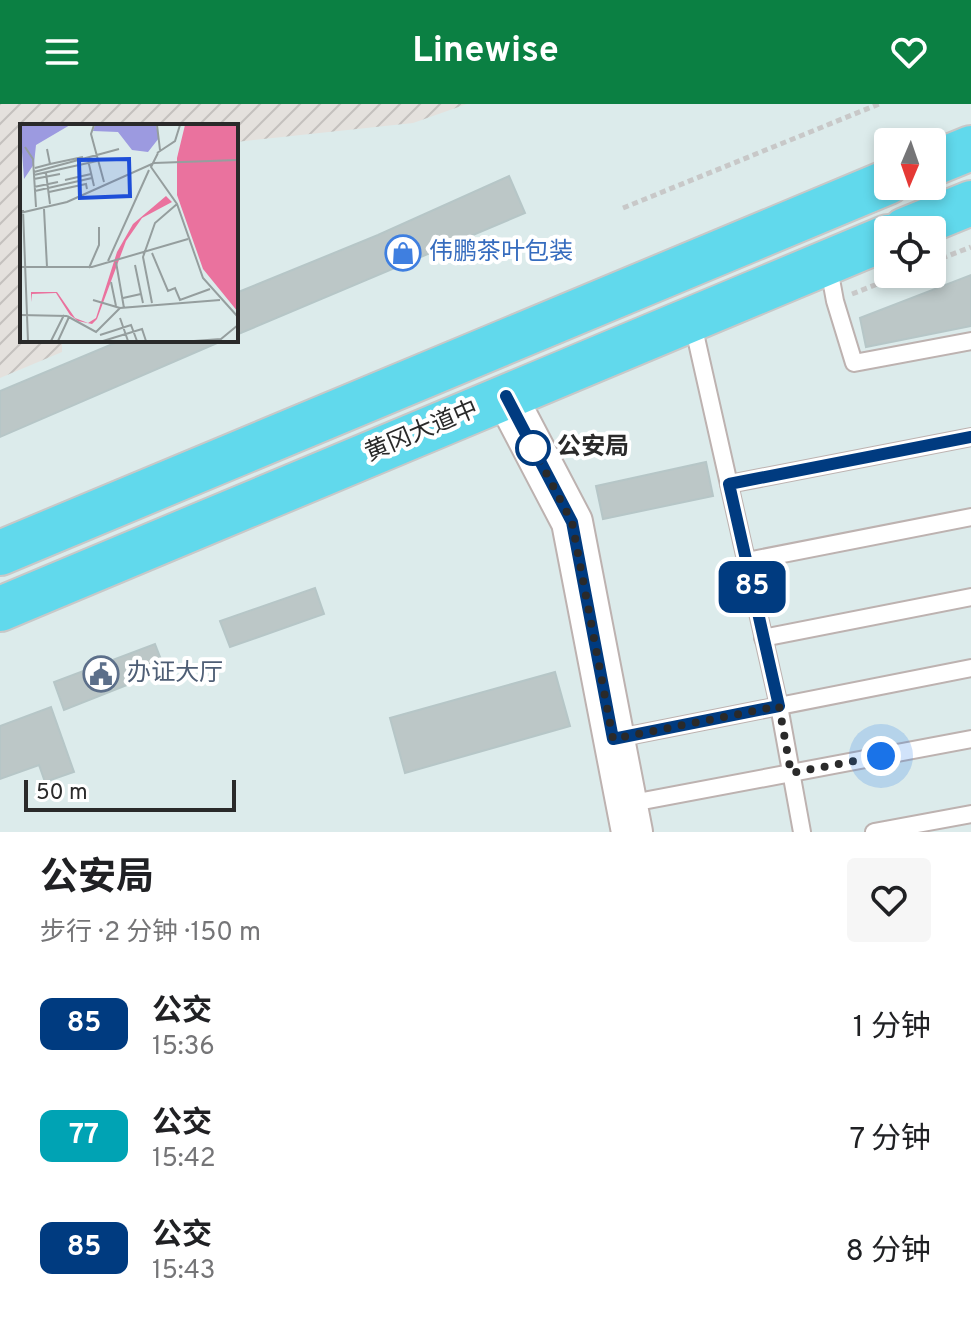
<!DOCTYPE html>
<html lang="zh">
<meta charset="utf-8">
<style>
:root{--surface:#fff;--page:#f6f6f6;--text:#202124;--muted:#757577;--accent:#0b8043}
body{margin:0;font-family:Overpass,"Noto Sans SC",sans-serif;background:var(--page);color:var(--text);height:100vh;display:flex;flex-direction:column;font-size:30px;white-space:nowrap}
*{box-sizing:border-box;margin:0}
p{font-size:26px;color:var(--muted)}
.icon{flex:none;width:44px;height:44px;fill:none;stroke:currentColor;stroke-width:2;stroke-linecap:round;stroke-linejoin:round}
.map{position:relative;height:728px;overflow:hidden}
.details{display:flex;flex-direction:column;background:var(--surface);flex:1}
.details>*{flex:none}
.badge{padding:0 16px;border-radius:12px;font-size:28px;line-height:52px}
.needle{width:52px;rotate:182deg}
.buttons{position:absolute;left:874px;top:24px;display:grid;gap:16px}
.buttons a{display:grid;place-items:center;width:72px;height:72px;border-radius:8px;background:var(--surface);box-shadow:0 4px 12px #0003;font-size:40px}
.scale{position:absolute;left:24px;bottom:20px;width:212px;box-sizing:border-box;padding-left:8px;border:4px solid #2a2a2a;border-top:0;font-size:22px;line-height:28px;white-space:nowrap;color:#2a2a2a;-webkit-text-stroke:6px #fff;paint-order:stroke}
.you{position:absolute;width:40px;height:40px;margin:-20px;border:6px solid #fff;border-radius:50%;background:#1a73e8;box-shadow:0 0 0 12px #1a73e833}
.map>.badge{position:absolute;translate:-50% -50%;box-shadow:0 0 0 4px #fff}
.round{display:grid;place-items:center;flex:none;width:84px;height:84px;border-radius:8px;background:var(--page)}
.head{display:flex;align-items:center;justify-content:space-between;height:136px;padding:0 40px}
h1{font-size:38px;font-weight:700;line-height:60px}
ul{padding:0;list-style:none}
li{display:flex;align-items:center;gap:24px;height:112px;padding:0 40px}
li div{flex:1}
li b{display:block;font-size:30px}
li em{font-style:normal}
li .badge{min-width:88px;font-weight:700;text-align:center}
header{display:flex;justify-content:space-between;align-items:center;height:104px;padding:0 40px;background:var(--accent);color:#fff;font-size:36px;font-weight:700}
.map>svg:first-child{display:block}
.industrial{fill:url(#industrial-furrows)}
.building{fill:#bcc7c7;stroke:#b6c6c7;stroke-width:2}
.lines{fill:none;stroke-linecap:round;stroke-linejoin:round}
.service-casing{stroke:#bdb2b0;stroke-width:20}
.tertiary-casing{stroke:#bdb2b0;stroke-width:44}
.primary-casing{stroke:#c8c8c8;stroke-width:48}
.path{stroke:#c8c8c8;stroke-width:5;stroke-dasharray:6 4;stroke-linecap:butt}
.service{stroke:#fff;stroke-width:16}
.tertiary{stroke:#fff;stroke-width:40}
.primary{stroke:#61d9ec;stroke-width:44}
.line-casing{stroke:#fff;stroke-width:18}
.line{stroke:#003b80;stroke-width:12}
.walk{stroke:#2a2a2a;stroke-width:8;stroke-dasharray:0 14.4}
.stop-dot{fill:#fff;stroke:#003b80;stroke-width:4}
.labels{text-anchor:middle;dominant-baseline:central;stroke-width:8;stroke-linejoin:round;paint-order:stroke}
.shop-label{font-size:24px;fill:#366cbe;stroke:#fff;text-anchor:start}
.street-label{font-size:24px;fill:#2a2a2a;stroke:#fff}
.stop-label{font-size:24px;font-weight:bold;fill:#2a2a2a;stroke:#fff;text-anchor:start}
.service-label{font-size:24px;fill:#4e5e75;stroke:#fff;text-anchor:start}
.inset-road{fill:none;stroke:#959e9e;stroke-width:2}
.view{fill:#1d4ed8;fill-opacity:0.15;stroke:#1d4ed8;stroke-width:4}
.inset-edge{fill:none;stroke:#2a2a2a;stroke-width:4}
</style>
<header><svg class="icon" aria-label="menu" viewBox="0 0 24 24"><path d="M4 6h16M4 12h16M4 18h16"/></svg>Linewise<svg class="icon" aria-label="heart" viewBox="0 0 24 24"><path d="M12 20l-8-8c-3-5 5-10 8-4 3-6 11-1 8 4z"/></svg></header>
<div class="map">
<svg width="971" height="728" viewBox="0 0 971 728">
<defs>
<pattern id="industrial-furrows" width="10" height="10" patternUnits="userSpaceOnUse" patternTransform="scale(2)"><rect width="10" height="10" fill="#e4e1dd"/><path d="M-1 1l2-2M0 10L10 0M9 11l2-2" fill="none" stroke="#c4c1be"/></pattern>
</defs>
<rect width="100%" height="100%" fill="#dcebeb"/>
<polygon class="industrial" points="0,0 467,0 413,19 236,38 236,22 22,22 22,236 62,236 62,248 0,274"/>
<g class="building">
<polygon points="509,72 525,109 236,231 236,189 378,131"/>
<polygon points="971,171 971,222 866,243 860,214"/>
<polygon points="122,236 224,236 0,333 0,287"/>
<polygon points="706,358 713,392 603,415 596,382"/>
<polygon points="315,484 324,510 230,543 220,517"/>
<polygon points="155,540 165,566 64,606 54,578"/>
<polygon points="555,568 570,622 405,669 390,614"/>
<polygon points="51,603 74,668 45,678 39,661 0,675 0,622"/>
</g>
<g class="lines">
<defs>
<g id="service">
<polyline points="828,159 835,197 854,259 971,237"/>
<polyline points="692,216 779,602 802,728"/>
<polyline points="729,380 971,333"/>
<polyline points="747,457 971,413"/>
<polyline points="763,534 971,493"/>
<polyline points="613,635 971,564"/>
<polyline points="627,700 971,635"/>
<polyline points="874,728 971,710"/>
</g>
<polyline id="tertiary" points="506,292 572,418 632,728"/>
<g id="primary">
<polyline points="932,60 971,44"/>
<polyline points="905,126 971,99"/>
<polyline points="0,449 888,78"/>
<polyline points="0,505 888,133"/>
</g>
</defs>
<use href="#service" class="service-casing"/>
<use href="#tertiary" class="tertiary-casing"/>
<use href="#primary" class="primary-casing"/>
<g class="path">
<polyline points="623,104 879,0"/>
<polyline points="932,158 971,143"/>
<polyline points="852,190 903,170"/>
</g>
<use href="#service" class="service"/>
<use href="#tertiary" class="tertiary"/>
<use href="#primary" class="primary"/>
</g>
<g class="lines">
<defs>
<polyline id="line" points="506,292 572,418 613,635 779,602 729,380 971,333"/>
</defs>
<use href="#line" class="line-casing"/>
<use href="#line" class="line"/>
<polyline class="walk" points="533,344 572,418 613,635 779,602 791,669 881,652"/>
</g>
<defs>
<symbol id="shop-ring" viewBox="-11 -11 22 22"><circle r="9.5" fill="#fff" stroke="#3f7fe0" stroke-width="1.5"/><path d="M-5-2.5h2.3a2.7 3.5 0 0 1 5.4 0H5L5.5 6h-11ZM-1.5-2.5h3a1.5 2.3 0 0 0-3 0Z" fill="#3f7fe0"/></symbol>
<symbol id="civic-ring" viewBox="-11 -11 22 22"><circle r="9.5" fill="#fff" stroke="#5c6f8a" stroke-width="1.5"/><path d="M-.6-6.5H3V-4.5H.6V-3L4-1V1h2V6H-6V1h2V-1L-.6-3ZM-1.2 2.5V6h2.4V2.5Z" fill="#5c6f8a"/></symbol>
</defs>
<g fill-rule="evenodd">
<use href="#shop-ring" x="383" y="129" width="40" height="40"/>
<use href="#civic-ring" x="81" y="550" width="40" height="40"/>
</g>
<circle class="stop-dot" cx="533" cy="344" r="16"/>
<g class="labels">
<g class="shop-label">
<text x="429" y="149">伟鹏茶叶包装</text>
</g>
<g class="street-label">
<text transform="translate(422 328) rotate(-23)">黄冈大道中</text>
</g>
<g class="stop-label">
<text x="557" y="344">公安局</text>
</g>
<g class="service-label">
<text x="127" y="570">办证大厅</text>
</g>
</g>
<g transform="translate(20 20)">
<rect width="218" height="218" fill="#dcebeb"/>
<path d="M0 1H50L16 21 14 40 4 55ZM75 1H136L139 14 128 28 112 26 98 8 73 7Z" fill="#9c9ae0"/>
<path d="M165 1H218V188L183 145 157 71V34ZM146 72 152 78 122 94 106 117 77 195 72 200 58 197 50 191 36 169 12 170 11 178V168H37L55 194 68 199 76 194 97 128 113 100Z" fill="#ea729e"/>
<path class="inset-road" d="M74 1 71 10 84 58M137 1 140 26M5 23 13 35 16 83M137 29 155 17 160 1M138 29 131 43 157 80 183 154 218 193M68 36 74 62M30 40 63 33M15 44 30 40 27 25M14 48 99 25M26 49 30 80M14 51 77 37M14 55 40 50M45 56 71 50M14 63 38 58M15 67 72 54M29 68 66 60 67 65M24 85 27 143M3 86 8 217M0 89 47 78 134 39 218 36M132 129 148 167 155 164 160 176 190 165M88 137 129 46M96 138 104 184M115 141 121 170M0 143H72L168 115M69 144 79 121V103M91 158 96 182M103 174 121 170 123 179M73 176 100 184M132 179 123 133 135 99 157 80M0 191 47 192M47 192 76 208 100 184 200 176M100 194 108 217M80 211 111 201 117 217M31 217 44 191M38 217 49 193M83 217 122 205 126 217M174 217 201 215 218 201"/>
<path class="view" d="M109 35 110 72 60 74 59 36Z"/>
<rect width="218" height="218" class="inset-edge"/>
</g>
</svg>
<div class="buttons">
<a><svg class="needle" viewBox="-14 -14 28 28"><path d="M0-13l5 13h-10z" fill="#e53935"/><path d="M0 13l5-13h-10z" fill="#757577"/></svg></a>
<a><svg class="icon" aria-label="locate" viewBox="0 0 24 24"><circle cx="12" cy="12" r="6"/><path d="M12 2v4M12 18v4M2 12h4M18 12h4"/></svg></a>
</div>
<div class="scale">50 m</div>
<div class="you" style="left:881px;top:652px"></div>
<b class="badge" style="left:752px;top:483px;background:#003b80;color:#fff">85</b>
</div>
<section class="details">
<div class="head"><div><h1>公安局</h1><p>步行 · 2 分钟 · 150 m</p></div><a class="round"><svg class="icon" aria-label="heart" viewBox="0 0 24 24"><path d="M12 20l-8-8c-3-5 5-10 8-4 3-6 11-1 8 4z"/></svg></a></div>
<ul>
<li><span class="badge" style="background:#003b80;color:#fff">85</span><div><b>公交</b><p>15:36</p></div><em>1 分钟</em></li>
<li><span class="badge" style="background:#00a3b4;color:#fff">77</span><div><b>公交</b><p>15:42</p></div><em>7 分钟</em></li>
<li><span class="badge" style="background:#003b80;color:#fff">85</span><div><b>公交</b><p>15:43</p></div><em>8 分钟</em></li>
</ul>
</section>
